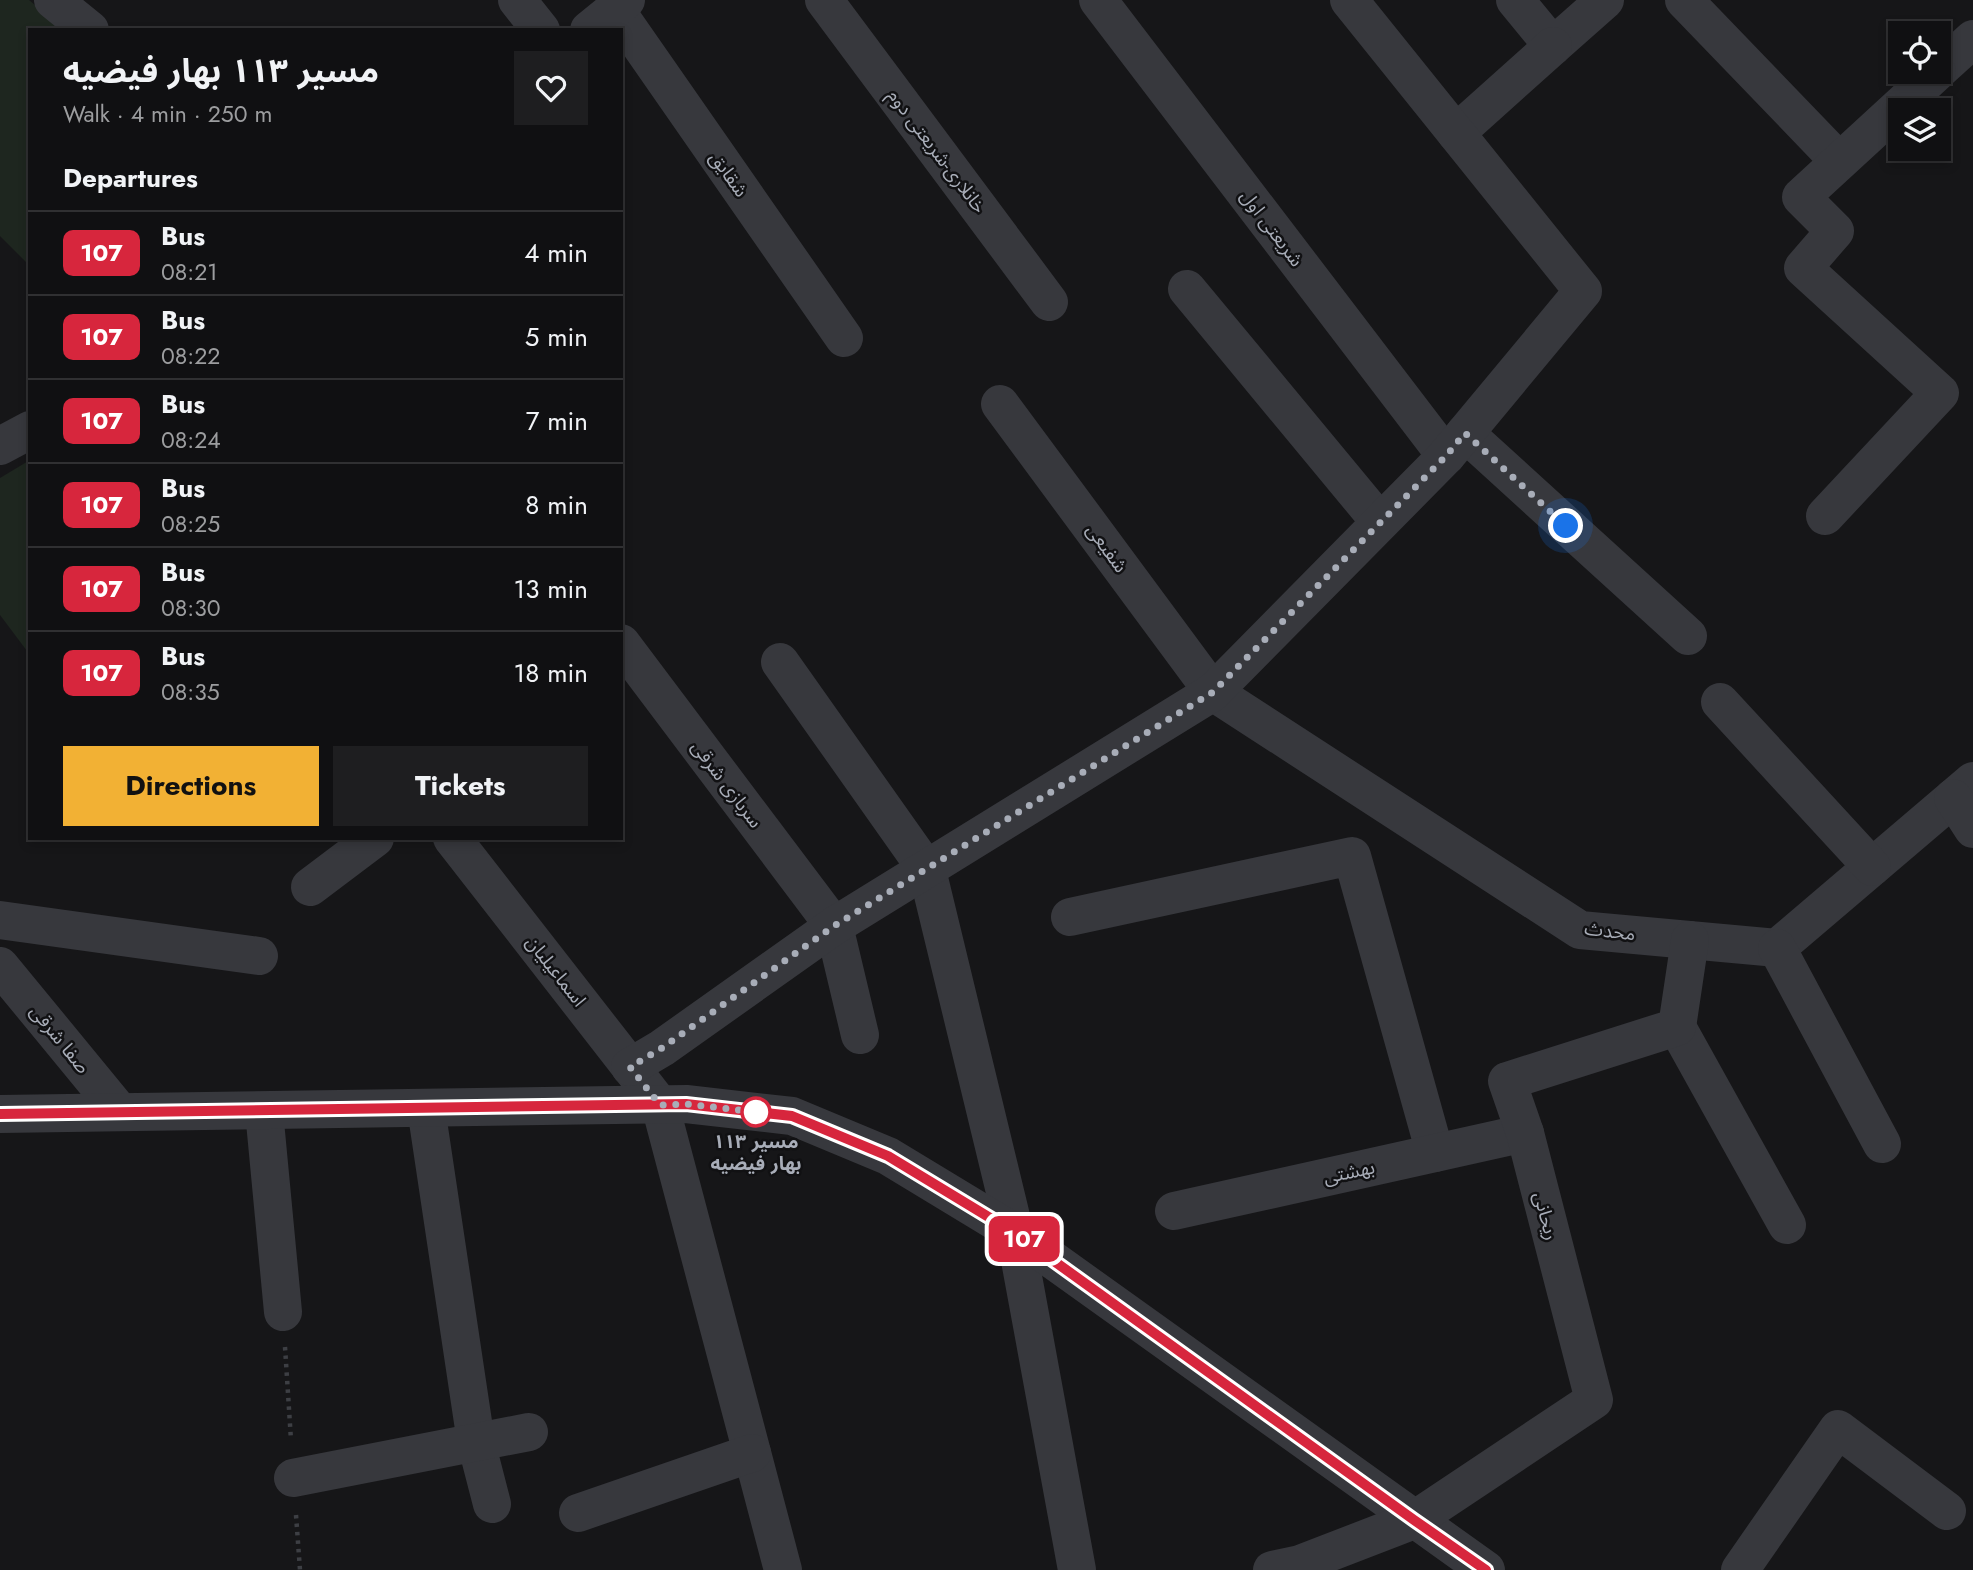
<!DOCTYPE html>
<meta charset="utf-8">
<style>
:root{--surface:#101012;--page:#1e1e20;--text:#f1f3f6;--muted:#9c9d9f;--line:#303032;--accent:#f2b134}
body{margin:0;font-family:Jost,"Noto Sans Arabic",sans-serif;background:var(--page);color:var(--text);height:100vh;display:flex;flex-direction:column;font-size:26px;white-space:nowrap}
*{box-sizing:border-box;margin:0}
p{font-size:23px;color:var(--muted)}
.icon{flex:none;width:38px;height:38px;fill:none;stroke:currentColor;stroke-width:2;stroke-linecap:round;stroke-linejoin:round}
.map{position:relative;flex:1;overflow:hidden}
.details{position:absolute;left:28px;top:28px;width:595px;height:812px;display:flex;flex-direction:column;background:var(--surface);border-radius:0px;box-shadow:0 4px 10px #0003,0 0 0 2px var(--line)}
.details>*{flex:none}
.badge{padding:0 14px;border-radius:10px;font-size:24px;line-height:46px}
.buttons{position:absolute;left:1888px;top:21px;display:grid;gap:14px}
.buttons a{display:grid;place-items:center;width:63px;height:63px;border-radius:0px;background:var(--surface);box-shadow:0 4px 10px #0003,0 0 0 2px var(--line);font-size:35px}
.you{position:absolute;width:35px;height:35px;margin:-18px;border:5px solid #fff;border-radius:50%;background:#1a73e8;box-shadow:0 0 0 10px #1a73e833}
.map>.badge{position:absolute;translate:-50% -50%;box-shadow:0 0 0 4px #fff}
h2{padding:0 35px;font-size:26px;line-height:63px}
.round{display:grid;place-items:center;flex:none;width:74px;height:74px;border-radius:0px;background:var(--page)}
.headline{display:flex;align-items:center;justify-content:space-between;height:119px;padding:0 35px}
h1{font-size:33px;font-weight:700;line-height:52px}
.action{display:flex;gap:14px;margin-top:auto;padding:14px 35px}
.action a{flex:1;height:80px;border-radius:0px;background:var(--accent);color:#111;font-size:28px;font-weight:700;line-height:80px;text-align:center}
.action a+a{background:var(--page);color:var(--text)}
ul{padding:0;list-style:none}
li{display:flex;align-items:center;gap:21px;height:84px;padding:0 35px;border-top:2px solid var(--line)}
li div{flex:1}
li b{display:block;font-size:26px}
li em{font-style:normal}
li .badge{min-width:77px;font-weight:700;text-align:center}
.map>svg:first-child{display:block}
.green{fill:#1e261f}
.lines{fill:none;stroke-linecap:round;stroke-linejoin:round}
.path{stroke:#3d3f44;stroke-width:4.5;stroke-dasharray:3.5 5;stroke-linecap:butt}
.minor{stroke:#37383d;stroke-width:38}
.line-casing{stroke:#fff;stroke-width:16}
.line{stroke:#d7263d;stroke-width:10}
.walk{stroke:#a8adb8;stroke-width:7;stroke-dasharray:0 12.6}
.stop-dot{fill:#fff;stroke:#d7263d;stroke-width:3.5}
.labels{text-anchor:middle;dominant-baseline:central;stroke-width:5;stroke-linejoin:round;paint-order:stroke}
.street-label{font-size:19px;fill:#a8adb8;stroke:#111113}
.stop-label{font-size:19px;font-weight:bold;fill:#a8adb8;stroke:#111113}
</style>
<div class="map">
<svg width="1973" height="1570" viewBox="0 0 1973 1570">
<rect width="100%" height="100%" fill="#161618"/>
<g class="green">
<polygon points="0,0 29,0 64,30 30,30 30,266 0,236"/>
<polygon points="30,460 30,655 0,615 0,478"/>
</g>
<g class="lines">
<g class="path">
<polyline points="285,1347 291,1440"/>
<polyline points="296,1515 300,1570"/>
</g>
<g class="minor">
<polyline points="53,0 90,30"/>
<polyline points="517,0 541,30"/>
<polyline points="824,0 1049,302"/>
<polyline points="1098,0 1446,456"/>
<polyline points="1515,0 1553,46 1605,0"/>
<polyline points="1684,0 1839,161"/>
<polyline points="615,9 844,338"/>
<polyline points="589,30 626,0"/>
<polyline points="1939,70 1973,39"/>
<polyline points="1456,133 1553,46"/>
<polyline points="1187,289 1380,522"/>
<polyline points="1000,404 1213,692 1580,930 1777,948 1973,781"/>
<polyline points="1465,433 1688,636"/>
<polyline points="0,446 30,430"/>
<polyline points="1825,516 1940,393 1803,268 1835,231 1801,197 1937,72"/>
<polyline points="621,643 834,926 860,1035"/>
<polyline points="780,662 927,870 1015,1233 1077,1570"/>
<polyline points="1720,702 1872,867"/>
<polyline points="1953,798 1973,829"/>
<polyline points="452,838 660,1105 783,1570"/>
<polyline points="310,887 375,838"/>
<polyline points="1070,917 1352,856 1435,1153"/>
<polyline points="0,920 259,956"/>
<polyline points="1777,948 1882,1144"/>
<polyline points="0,966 120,1112"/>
<polyline points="1677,1027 1787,1225"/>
<polyline points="630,1067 662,1048 834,926 1213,692 1446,456 1583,291 1349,0"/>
<polyline points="426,1108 476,1442 492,1504"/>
<polyline points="264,1111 283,1312"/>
<polyline points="0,1114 686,1104 792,1116 888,1156 1015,1233 1486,1570"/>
<polyline points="1174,1211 1525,1133"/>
<polyline points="293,1478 529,1432"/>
<polyline points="578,1513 752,1453"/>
<polyline points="1272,1570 1300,1564 1414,1520 1594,1400 1525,1133 1507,1081 1677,1027 1690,940"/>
<polyline points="1740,1570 1838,1429 1947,1511"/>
</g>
</g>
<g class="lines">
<defs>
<polyline id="line" points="0,1114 686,1104 792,1116 888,1156 1015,1233 1414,1520 1486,1570"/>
</defs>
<use href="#line" class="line-casing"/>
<use href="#line" class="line"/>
<polyline class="walk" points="756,1112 766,1113 686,1104 660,1105 630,1067 662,1048 834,926 1213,692 1446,456 1465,433 1566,526"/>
</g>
<circle class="stop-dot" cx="756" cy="1112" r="14"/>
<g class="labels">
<g class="street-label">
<text transform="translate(937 151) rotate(53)">خانلاری-شریعتی دوم</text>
<text transform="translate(729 174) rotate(55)">شقایق</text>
<text transform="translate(1272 228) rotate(53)">شریعتی اول</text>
<text transform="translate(1107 548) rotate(54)">شفیعی</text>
<text transform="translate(727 784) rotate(53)">سربازی شرقی</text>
<text transform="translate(1610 931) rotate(7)">محدث</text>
<text transform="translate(556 971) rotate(52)">اسماعیلیان</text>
<text transform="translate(60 1039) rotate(51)">صفا شرقی</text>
<text transform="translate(1349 1172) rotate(-12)">بهشتی</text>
<text transform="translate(1546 1216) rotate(75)">ریحانی</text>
</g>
<g class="stop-label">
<text x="756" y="1141">مسیر ۱۱۳<tspan x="756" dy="22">بهار فیضیه</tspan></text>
</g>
</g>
</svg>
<div class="buttons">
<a><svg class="icon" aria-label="locate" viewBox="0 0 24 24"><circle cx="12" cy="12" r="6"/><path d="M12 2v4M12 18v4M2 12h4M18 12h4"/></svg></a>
<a><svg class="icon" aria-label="layers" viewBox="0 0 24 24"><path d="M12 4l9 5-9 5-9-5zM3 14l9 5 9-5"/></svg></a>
</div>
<div class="you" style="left:1566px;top:526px"></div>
<b class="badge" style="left:1024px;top:1239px;background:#d7263d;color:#fff">107</b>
<section class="details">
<div class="headline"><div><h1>مسیر ۱۱۳ بهار فیضیه</h1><p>Walk · 4 min · 250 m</p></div><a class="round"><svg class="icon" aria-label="heart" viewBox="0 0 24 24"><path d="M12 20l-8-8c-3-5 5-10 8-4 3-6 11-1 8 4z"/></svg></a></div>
<h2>Departures</h2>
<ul>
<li><span class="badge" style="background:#d7263d;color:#fff">107</span><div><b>Bus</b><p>08:21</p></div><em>4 min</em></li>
<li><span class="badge" style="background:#d7263d;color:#fff">107</span><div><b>Bus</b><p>08:22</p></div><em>5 min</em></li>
<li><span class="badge" style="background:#d7263d;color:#fff">107</span><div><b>Bus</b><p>08:24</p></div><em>7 min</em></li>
<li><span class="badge" style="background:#d7263d;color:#fff">107</span><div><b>Bus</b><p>08:25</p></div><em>8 min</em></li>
<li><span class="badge" style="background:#d7263d;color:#fff">107</span><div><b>Bus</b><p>08:30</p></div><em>13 min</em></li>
<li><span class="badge" style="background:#d7263d;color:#fff">107</span><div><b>Bus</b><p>08:35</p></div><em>18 min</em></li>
</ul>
<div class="action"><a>Directions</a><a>Tickets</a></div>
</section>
</div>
